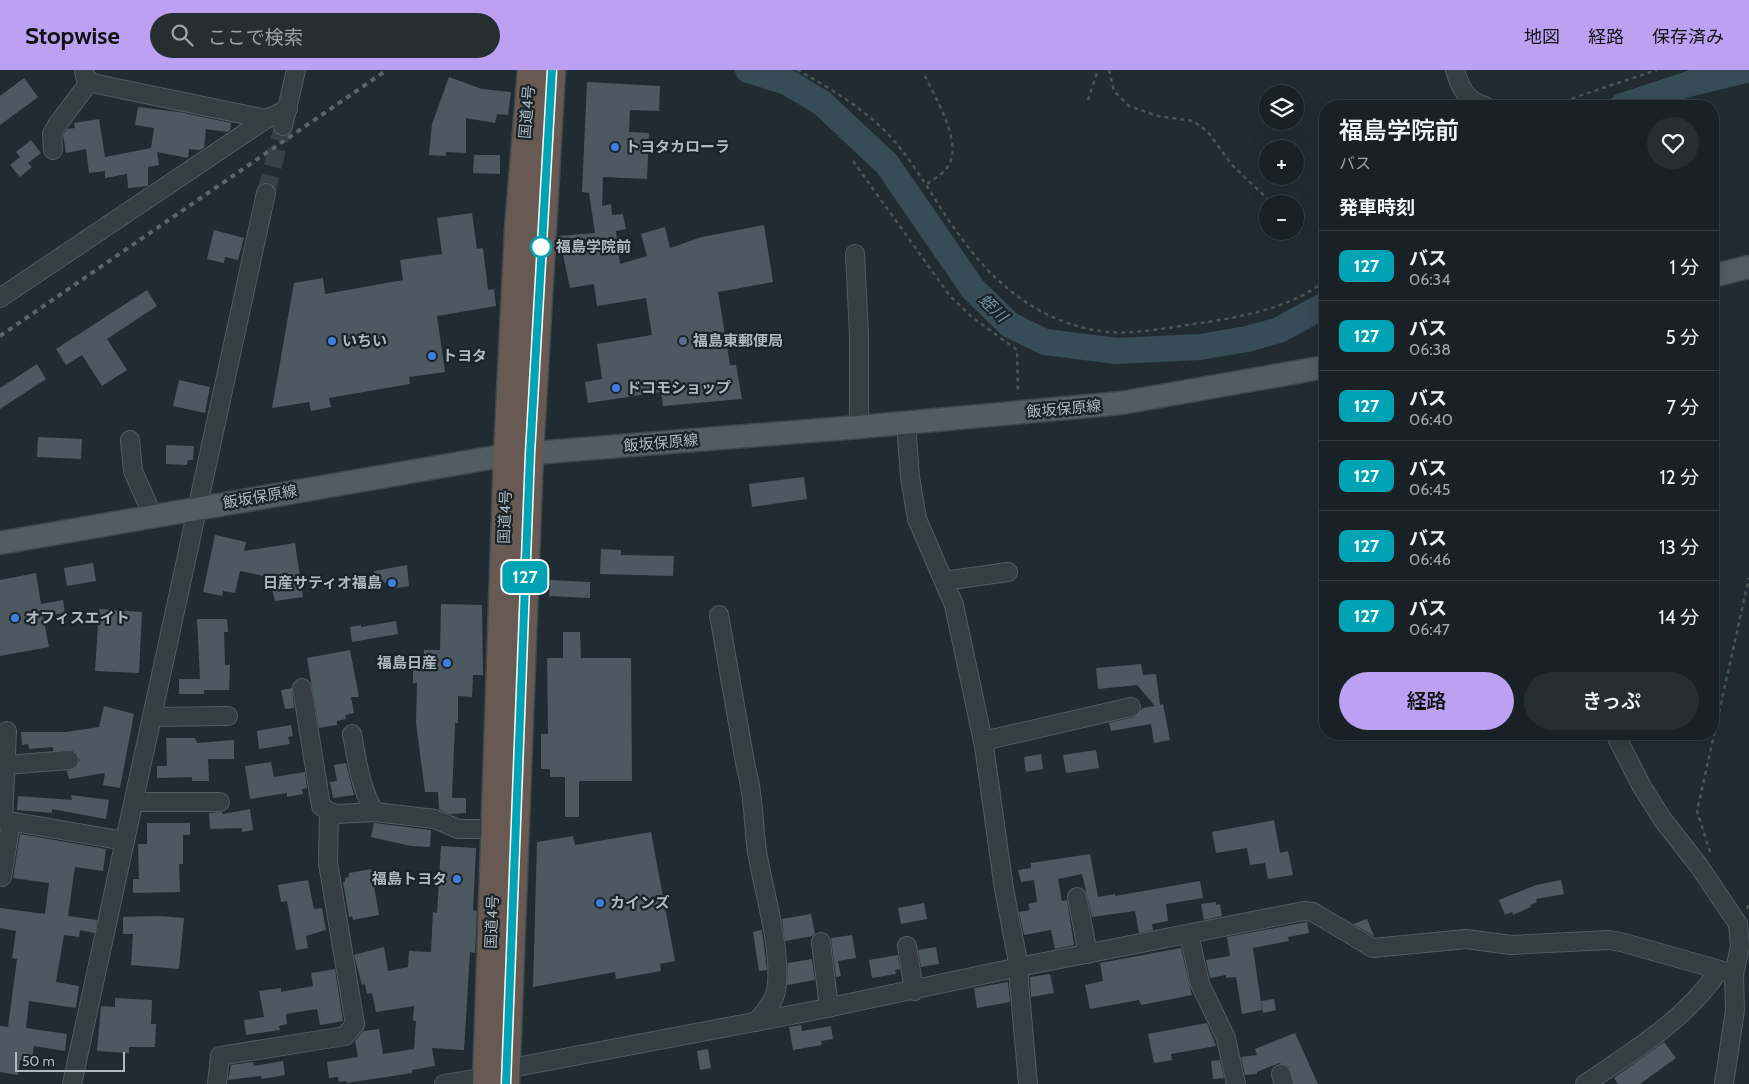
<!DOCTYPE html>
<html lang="ja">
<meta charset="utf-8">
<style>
:root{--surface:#192126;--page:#262e32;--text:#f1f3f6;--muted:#9fa3a7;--line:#373e43;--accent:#bca0f2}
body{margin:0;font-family:Cabin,"Noto Sans JP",sans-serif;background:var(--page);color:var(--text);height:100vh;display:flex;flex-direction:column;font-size:19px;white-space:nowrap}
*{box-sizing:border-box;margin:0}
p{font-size:16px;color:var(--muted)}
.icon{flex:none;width:28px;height:28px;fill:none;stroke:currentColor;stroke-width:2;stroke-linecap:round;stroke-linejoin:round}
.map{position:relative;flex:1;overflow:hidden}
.details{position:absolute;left:1319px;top:30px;width:400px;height:640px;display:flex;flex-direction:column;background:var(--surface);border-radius:20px;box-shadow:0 5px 20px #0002,0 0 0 1px var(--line)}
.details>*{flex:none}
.badge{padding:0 10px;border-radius:8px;font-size:18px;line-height:32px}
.tools{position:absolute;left:1259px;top:15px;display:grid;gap:10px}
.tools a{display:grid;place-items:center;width:45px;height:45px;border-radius:50%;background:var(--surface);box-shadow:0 5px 20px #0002,0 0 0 1px var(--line);font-size:25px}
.scale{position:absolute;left:15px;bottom:12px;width:110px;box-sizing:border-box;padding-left:5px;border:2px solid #aeb9c0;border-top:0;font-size:14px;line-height:18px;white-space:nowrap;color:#aeb9c0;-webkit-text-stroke:4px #1a2328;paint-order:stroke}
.map>.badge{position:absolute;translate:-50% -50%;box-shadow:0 0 0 2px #fff}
h2{padding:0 20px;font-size:19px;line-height:45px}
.round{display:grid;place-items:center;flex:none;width:52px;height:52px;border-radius:26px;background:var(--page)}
.head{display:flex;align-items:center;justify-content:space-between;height:85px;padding:0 20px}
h1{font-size:24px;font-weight:600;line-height:38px}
.action{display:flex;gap:10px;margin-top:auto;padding:10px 20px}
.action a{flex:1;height:58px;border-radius:30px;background:var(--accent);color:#111;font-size:20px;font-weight:600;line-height:58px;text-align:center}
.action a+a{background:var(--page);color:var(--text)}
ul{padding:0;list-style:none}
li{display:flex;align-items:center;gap:15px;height:70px;padding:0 20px;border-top:1px solid var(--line)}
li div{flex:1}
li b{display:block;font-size:19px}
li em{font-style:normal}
li .badge{min-width:55px;font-weight:700;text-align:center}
header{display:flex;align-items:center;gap:30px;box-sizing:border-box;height:70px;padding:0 25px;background:var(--accent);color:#111}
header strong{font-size:24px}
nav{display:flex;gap:28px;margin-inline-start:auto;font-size:18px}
.search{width:350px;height:45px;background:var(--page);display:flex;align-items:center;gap:12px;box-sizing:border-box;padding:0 18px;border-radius:28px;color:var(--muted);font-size:19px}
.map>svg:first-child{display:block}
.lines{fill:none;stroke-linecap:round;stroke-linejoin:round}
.river{stroke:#364c57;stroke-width:26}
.building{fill:#4c5961}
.minor-tunnel{stroke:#364147;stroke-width:18;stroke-dasharray:18 9;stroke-linecap:butt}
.minor-casing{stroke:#525c61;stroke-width:20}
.major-casing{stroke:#3e474d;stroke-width:25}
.highway-casing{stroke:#3f494e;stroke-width:29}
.path{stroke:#465755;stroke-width:2.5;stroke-dasharray:4 4;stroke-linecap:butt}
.minor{stroke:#343e43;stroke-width:18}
.major{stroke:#525d63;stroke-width:22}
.highway{stroke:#685a52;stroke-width:26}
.rail{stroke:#58656c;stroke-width:4;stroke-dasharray:5 5;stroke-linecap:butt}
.line-casing{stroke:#fff;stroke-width:11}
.line{stroke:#00a3b4;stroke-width:8}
.shop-dot{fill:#3f7fe0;stroke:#1a2328;stroke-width:2}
.stop-dot{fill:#fff;stroke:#00a3b4;stroke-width:2.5}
.service-dot{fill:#5c6f8a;stroke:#1a2328;stroke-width:2}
.labels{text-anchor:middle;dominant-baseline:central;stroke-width:4.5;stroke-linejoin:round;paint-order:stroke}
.street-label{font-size:15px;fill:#aeb9c0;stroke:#1a2328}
.poi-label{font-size:15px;font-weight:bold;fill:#aeb9c0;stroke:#1a2328;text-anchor:start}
.stop-label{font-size:15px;font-weight:bold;fill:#aeb9c0;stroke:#1a2328;text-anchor:start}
.water-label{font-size:16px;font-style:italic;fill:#7291a0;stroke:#1a2328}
</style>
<header>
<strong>Stopwise</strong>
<div class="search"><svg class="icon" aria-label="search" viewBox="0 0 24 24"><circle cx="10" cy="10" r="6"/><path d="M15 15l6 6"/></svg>ここで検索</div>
<nav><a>地図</a><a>経路</a><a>保存済み</a></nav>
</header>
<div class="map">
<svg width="1749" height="1014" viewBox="0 0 1749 1014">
<rect width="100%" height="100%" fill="#212c32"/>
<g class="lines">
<g class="river">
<polyline points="748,0 787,12 822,33 887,94 973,219 1010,255 1045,272 1117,281 1200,277 1247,269 1279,260 1325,235"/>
<polyline points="1622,36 1692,13 1745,0"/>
</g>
</g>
<g class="building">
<polygon points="449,7 482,19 511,22 508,45 497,44 495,53 466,48 466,83 446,82 446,86 429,85 432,54"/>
<polygon points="24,8 38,27 0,55 0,26"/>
<polygon points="587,12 660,16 659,41 630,40 629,62 649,63 647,109 603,107 602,136 611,134 612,145 623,144 626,159 616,161 620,194 647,186 641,164 665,157 670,178 702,167 764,155 773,212 718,222 730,295 736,295 742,329 663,336 661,322 588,333 585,312 602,309 597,274 652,265 646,228 597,236 594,214 570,218 559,166 595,163 589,123 582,122"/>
<polygon points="138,37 179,42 231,53 230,60 227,62 206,59 204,78 200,80 189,79 188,88 157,82 159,95 148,97 148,116 128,118 127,104 105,108 105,101 89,103 86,79 66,83 63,65 67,59 75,58 74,53 99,49 105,87 151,78 154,58 135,55"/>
<polygon points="31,70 41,83 28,93 32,97 20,107 10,95 20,87 16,82"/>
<polygon points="474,85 500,85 500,104 473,103"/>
<polygon points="472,143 477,179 483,178 488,220 494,219 496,236 437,246 445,302 409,307 410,314 329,328 331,337 311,341 309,332 272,338 294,213 323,208 325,224 403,210 400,190 442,184 437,148"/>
<polygon points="214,160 244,168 238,190 225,187 224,193 207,189"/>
<polygon points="147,220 157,236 107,269 127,300 102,316 82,285 66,295 56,279"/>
<polygon points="37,294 46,309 0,339 0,318"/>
<polygon points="179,310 210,317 205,343 173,336"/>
<polygon points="38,367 82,369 81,389 37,387"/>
<polygon points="166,375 194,376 193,390 188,390 187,395 166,394"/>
<polygon points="804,407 807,429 752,437 749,414"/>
<polygon points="215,465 246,472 244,481 295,473 303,527 275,531 269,507 240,501 235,523 223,521 222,526 203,522"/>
<polygon points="601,479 621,480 621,485 674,486 673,506 600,504"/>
<polygon points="93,493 96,511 67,516 64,498"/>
<polygon points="407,495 409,516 392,519 391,512 376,514 374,501"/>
<polygon points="36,503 41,534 63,530 65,543 43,546 49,577 0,586 0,510"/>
<polygon points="550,510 590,512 590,528 549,526"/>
<polygon points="441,534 482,535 483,605 473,605 472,627 458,626 458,653 455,653 452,728 466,728 466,743 449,744 439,739 438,722 425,722 416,653 417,613 413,613 413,587 424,587 424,580 440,580"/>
<polygon points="99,539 142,542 139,603 95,601"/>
<polygon points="197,549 227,549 228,562 224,562 225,595 230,595 229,620 204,620 204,624 179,624 179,609 200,609"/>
<polygon points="396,551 398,564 352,572 350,557 361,555 361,557"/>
<polygon points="563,562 580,562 581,588 631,588 632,711 579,711 579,747 565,747 565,707 550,707 550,699 541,699 541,664 548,664 547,588 563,588"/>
<polygon points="350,580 359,627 351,627 354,643 345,645 346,649 337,651 337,655 319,658 307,588"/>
<polygon points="1141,594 1143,605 1156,604 1160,635 1163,634 1170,670 1154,673 1151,654 1111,661 1109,653 1134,647 1143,638 1155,636 1137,615 1098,619 1096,598"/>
<polygon points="292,618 294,638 285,639 281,620"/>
<polygon points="104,636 134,644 120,718 103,715 105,703 69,709 67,701 75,698 80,690 73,680 53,681 53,677 29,679 28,674 22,675 21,662 66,662 99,657"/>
<polygon points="291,655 293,666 288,667 290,674 259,679 257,661"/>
<polygon points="166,668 195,668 197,673 234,670 234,689 208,689 209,711 192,711 192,707 157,708 157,696 167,696"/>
<polygon points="1096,680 1099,698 1066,703 1063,685"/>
<polygon points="1041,684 1043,699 1026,702 1024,687"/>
<polygon points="271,692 274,707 305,702 307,718 302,719 303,724 287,727 287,723 250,729 245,696"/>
<polygon points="346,693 354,725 333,728 330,712 337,711 334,695"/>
<polygon points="71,725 109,730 106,749 52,739 52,743 17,740 18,726 72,730"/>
<polygon points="250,739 253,760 242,762 242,758 210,759 209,743 222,742 223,744"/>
<polygon points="1274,750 1280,783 1288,781 1293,805 1268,809 1265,793 1250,795 1247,778 1216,783 1212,762"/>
<polygon points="147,753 190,753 190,765 183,765 183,794 179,794 180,822 133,823 133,809 139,809 138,774 147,774"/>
<polygon points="374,753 431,760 430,777 411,776 371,767"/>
<polygon points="651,762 675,891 660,894 661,901 616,909 615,902 533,917 537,772 573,766 575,775"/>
<polygon points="20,764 106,779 103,801 75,797 68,846 97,850 95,863 80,860 79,867 64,865 56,912 79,916 76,938 29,931 26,958 67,964 65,981 34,976 31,992 20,990 18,1005 0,1002 0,956 8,957 17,889 12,888 16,861 0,858 0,838 45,844 49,813 13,808"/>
<polygon points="441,776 476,778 473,840 477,841 475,883 470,882 464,980 432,978 435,996 412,1000 412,1003 347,1013 346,1011 339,1012 338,1007 329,1008 327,992 358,987 355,971 363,961 379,959 383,984 414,979 416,951 413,951 414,936 376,942 372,923 367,924 365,914 362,915 354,885 384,877 388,901 408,897 409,881 431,882 433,842 437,843"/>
<polygon points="1090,784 1098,827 1115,824 1115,826 1200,811 1203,828 1166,834 1168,851 1152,854 1153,860 1139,863 1135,841 1092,847 1082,804 1058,809 1062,831 1067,830 1074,875 1055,879 1051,860 1024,865 1019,842 1030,840 1028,834 1037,832 1034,810 1021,812 1018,800 1031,798 1031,793"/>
<polygon points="371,799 379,845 353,850 352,846 349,847 343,812 345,812 345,808 349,807 349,803"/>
<polygon points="308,810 314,839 322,838 326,860 306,866 308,878 296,880 287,831 281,832 278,815"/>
<polygon points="1561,810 1564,824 1536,829 1537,832 1530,835 1531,837 1513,845 1512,842 1505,845 1499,830 1536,815"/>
<polygon points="1216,832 1216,835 1220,834 1222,846 1204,850 1201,834"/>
<polygon points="924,833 927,849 901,854 898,838"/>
<polygon points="811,844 815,864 812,866 785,871 782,849"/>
<polygon points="158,846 184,848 179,899 131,895 133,864 123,864 123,847"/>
<polygon points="1367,849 1374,866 1353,854"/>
<polygon points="1307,852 1309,863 1288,867 1289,871 1253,878 1262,940 1242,944 1236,907 1226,908 1226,905 1210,908 1206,890 1230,886 1227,867"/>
<polygon points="762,860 767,900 759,901 753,862"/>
<polygon points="852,865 856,888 838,891 841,906 836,907 831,868"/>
<polygon points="936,877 939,894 921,897 918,880"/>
<polygon points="1181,878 1192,925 1141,935 1139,930 1090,939 1085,915 1103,911 1100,893"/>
<polygon points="898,885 900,899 895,900 896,904 872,908 869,890"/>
<polygon points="812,889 815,910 787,915 788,893"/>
<polygon points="335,899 343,951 320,955 317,939 286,944 287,954 279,956 280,960 246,965 244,950 264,947 259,921 281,918 281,922 313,916 311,903"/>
<polygon points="1050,904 1054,923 1031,927 1030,907"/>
<polygon points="1008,912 1010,932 977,938 974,918"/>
<polygon points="115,928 152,930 151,954 156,954 155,977 129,977 129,983 97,981 101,936 115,937"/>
<polygon points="1274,929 1276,940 1263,943 1261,931"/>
<polygon points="1207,953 1216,976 1171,984 1172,990 1154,993 1148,964"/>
<polygon points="801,955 802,961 831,956 833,969 821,971 822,975 793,980 789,957"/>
<polygon points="1295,963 1318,1014 1294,1014 1289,997 1279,993 1257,1002 1257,1004 1245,1005 1241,987 1257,985 1255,979"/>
<polygon points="1664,972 1676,988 1640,1014 1618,1014 1614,1008"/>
<polygon points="708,979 711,998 700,1000 697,981"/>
<polygon points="1220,990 1224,1008 1213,1009 1211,991"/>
<polygon points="283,991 285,1005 262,1009 261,1006 228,1010 231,995 253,992 254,996"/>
</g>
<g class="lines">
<polyline class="minor-tunnel" points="266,123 283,56"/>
<defs>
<g id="minor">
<polyline points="84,0 85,6 92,13 266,49"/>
<path d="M1455 0C1460 17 1466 31 1485 36"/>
<polyline points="283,56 296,0"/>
<polyline points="53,80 52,64 57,55 90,11"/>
<polyline points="855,184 859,265 859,357"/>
<polyline points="0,228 266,49 288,39"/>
<polyline points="906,353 910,407 917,449 954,535 984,676 1004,819 1019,897 1019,912 1028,1014"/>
<polyline points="130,370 133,401 153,446"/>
<polyline points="944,511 1008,502"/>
<path d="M719 545 746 698C754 724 753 753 757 781 763 819 783 883 776 921 774 933 764 942 756 952"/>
<polyline points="302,618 321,736 329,742 337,744 375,742 435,749 458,759 496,759"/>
<polyline points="153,647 228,646"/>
<polyline points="7,661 3,750 125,771"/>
<path d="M352 664C357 690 360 719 375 742"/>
<polyline points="1615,664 1642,717 1663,750 1699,796 1738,854 1740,877 1734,904 1735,940 1724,1014"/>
<polyline points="983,671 1131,637"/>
<polyline points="5,695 69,690"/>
<polyline points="135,732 220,732"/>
<polyline points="2,807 11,752"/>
<polyline points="1077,827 1088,884"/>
<polyline points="1189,864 1200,914 1226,968 1236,1014"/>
<polyline points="821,872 829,938"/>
<polyline points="907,876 914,921"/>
<polyline points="506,999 812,941 1019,897 1304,841 1313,842 1373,878 1466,869 1511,875 1609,870 1621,872 1734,904"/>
<polyline points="1281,1004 1284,1014"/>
<path d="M72 1014C139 718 200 420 266 123"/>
<polyline points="217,1014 220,986 345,966 355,954 328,793 329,742"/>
<polyline points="444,1014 486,1007"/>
<path d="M1585 1014C1632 982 1687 949 1719 900"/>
</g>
<g id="major">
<polyline points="1712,206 1749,197"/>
<polyline points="0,473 507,385 859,357 1121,333 1325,297"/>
</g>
<g id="highway">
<polyline points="486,1014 507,385 518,159 531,0"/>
<polyline points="506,1014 530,384 552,0"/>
</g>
</defs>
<use href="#minor" class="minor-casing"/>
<use href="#major" class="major-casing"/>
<use href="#highway" class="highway-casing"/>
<g class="path">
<path d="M797 0C829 17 864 39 889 65 919 98 938 138 965 173 1000 220 1048 256 1108 262 1133 264 1161 259 1187 255 1234 248 1286 241 1325 211"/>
<polyline points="1109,0 1114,21 1129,36 1158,46 1193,51 1207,61 1232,95 1273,134"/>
<path d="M925 6C935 28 967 78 945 100 940 106 932 110 927 114"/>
<polyline points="1088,30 1098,0"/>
<polyline points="1549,36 1657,0"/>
<polyline points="853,91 950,226 972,247 1017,280 1018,324"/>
<polyline points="1710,782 1697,741 1749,508"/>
<polyline points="1747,839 1749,833"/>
</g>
<use href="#minor" class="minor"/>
<use href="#major" class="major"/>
<use href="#highway" class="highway"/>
<polyline class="rail" points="0,266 387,0"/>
</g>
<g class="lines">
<defs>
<polyline id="line" points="506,1014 530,384 552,0"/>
</defs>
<use href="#line" class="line-casing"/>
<use href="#line" class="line"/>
</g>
<g class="shop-dot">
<circle cx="615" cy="77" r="5"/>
<circle cx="332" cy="271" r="5"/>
<circle cx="432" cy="286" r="5"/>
<circle cx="616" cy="318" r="5"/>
<circle cx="392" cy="513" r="5"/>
<circle cx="15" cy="548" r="5"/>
<circle cx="447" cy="593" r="5"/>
<circle cx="457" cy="809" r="5"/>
<circle cx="600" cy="833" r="5"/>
</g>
<circle class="stop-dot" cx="541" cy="177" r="10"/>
<circle class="service-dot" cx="683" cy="271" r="5"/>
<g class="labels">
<g class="street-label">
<text transform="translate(527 42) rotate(-85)">国道4号</text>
<text transform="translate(1064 339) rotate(-5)">飯坂保原線</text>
<text transform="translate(661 373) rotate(-5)">飯坂保原線</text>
<text transform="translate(260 427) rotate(-10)">飯坂保原線</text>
<text transform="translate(505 447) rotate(-88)">国道4号</text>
<text transform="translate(492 852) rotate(-88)">国道4号</text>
</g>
<g class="poi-label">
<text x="625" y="77">トヨタカローラ</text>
<text x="342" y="271">いちい</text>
<text x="693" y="271">福島東郵便局</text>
<text x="442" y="286">トヨタ</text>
<text x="626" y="318">ドコモショップ</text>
<text x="382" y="513" text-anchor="end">日産サティオ福島</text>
<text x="25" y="548">オフィスエイト</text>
<text x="437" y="593" text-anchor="end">福島日産</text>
<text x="447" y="809" text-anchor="end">福島トヨタ</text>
<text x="610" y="833">カインズ</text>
</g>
<g class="stop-label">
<text x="556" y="177">福島学院前</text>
</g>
<g class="water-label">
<text transform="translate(993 238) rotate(43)">蛭川</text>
</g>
</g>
</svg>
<div class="tools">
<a><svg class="icon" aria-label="layers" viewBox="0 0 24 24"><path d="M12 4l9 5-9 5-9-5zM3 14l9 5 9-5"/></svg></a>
<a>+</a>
<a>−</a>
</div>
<div class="scale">50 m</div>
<b class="badge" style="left:525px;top:507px;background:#00a3b4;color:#fff">127</b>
<section class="details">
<div class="head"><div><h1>福島学院前</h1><p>バス</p></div><a class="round"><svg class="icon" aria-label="heart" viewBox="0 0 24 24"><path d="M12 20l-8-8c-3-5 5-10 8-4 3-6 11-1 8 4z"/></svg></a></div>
<h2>発車時刻</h2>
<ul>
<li><span class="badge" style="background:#00a3b4;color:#fff">127</span><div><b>バス</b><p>06:34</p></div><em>1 分</em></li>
<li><span class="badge" style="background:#00a3b4;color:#fff">127</span><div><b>バス</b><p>06:38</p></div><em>5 分</em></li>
<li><span class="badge" style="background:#00a3b4;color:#fff">127</span><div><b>バス</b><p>06:40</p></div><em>7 分</em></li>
<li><span class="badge" style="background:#00a3b4;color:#fff">127</span><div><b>バス</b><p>06:45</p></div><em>12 分</em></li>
<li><span class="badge" style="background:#00a3b4;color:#fff">127</span><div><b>バス</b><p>06:46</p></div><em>13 分</em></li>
<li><span class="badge" style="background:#00a3b4;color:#fff">127</span><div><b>バス</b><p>06:47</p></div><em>14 分</em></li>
</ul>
<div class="action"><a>経路</a><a>きっぷ</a></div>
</section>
</div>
